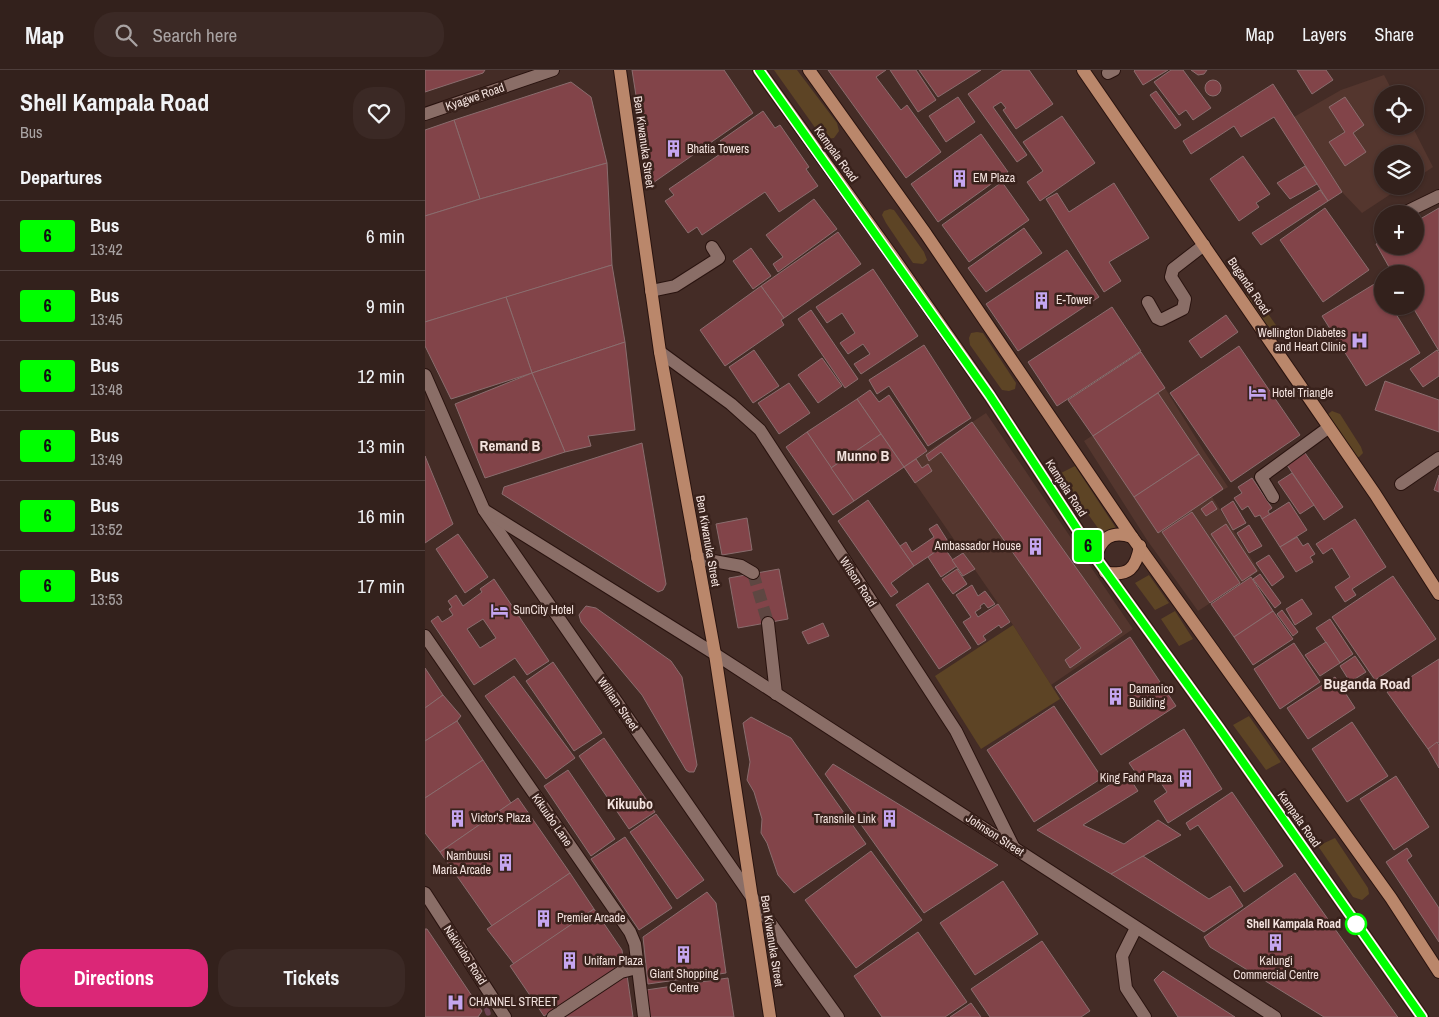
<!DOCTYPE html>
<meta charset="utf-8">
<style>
:root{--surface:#33211c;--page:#3b2925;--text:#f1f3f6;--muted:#a9a3a3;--line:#4e3e3b;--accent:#db2777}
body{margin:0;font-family:"Archivo Narrow",sans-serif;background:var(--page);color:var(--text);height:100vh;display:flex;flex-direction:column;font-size:19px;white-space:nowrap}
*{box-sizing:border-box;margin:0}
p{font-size:16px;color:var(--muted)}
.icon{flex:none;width:28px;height:28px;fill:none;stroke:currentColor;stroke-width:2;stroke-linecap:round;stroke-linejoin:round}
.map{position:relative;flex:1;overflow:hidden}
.panel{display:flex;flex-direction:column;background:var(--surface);width:425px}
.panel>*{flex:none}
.badge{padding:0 10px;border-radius:4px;font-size:18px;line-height:32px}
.controls{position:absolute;left:949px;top:15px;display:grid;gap:10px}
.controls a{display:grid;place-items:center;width:50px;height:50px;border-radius:50%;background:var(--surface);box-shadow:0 1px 4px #0004,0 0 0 1px var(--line);font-size:25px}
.map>.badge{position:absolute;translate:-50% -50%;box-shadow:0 0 0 2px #fff}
h2{padding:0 20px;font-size:19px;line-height:45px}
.round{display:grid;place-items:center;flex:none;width:52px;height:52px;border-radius:20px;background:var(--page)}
.overview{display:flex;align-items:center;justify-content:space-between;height:85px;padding:0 20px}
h1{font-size:24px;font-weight:700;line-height:38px}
.button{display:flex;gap:10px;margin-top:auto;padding:10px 20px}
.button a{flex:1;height:58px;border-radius:20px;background:var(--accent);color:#fff;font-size:20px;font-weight:700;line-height:58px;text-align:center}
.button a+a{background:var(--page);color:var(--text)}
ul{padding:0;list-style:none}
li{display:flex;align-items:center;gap:15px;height:70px;padding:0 20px;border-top:1px solid var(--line)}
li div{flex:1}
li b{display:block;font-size:19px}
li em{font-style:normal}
li .badge{min-width:55px;font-weight:700;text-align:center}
header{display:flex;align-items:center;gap:30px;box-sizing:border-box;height:70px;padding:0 25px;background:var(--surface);border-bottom:1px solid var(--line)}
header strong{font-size:24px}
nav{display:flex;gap:28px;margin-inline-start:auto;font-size:18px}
.search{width:350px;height:45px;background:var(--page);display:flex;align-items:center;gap:12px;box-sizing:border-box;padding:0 18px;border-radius:20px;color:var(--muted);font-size:19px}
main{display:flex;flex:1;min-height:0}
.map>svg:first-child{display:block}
.built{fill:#54362e}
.green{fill:#5d4425}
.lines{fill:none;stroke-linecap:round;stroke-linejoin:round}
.stream{stroke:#6f4555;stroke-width:5.5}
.building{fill:#824449;stroke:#8a6d6e;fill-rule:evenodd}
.minor-tunnel{stroke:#5e4742;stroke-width:12;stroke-dasharray:12 6;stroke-linecap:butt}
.minor-casing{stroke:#29130f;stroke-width:14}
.major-casing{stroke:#29130f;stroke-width:14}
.minor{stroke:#8a6e67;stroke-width:12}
.major{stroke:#ba876b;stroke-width:12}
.line-casing{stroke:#fff;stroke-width:11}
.line{stroke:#0f0;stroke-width:8}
.stop-dot{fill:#fff;stroke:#0f0;stroke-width:2.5}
.labels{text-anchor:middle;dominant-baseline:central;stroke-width:5;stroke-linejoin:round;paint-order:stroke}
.street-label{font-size:12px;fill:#f3e2de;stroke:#39221c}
.poi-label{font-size:12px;fill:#f3e2de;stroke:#39221c;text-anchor:start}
.stop-label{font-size:12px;font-weight:bold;fill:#f3e2de;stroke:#39221c;text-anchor:end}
.neighbourhood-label{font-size:14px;font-weight:bold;fill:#f3e2de;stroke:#39221c}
.quarter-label{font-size:15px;font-weight:bold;fill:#f3e2de;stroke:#39221c}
</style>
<header>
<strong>Map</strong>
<div class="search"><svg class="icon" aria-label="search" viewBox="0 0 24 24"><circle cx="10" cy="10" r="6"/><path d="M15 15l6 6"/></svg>Search here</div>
<nav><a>Map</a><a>Layers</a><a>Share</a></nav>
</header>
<main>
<section class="panel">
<div class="overview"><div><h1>Shell Kampala Road</h1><p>Bus</p></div><a class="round"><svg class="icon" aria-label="heart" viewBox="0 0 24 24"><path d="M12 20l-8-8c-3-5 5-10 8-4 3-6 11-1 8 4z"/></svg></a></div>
<h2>Departures</h2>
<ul>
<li><span class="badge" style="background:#0f0;color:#111">6</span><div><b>Bus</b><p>13:42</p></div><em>6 min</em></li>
<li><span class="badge" style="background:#0f0;color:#111">6</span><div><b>Bus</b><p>13:45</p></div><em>9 min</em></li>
<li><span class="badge" style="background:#0f0;color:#111">6</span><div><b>Bus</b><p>13:48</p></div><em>12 min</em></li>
<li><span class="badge" style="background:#0f0;color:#111">6</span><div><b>Bus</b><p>13:49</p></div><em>13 min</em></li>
<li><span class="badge" style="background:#0f0;color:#111">6</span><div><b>Bus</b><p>13:52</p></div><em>16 min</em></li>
<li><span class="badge" style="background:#0f0;color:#111">6</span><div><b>Bus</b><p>13:53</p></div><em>17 min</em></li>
</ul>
<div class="button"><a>Directions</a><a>Tickets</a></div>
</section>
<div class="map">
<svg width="1014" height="947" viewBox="0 0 1014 947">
<rect width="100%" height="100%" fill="#442c26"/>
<g class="built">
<polygon points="959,5 969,24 958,24 958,56 987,56 1008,97 990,109 990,84 958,84 958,116 978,116 937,143 917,122 869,47 916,20"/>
<polygon points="740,318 779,381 803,417 787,427 834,501 773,541 722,470 659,371"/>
<polygon points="561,343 708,559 626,615 588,555 479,397"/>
</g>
<g class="green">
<polygon points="349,0 372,0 412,53 414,61 409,68 401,69 396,66"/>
<polygon points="465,139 469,140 499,182 502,190 498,194 488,193 461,153 457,145 459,141"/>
<polygon points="822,220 827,221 831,226 857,264 856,269 848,266 820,227"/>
<polygon points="552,262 558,263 591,313 590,319 584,321 577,320 545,275 544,268 546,263"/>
<polygon points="907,341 915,344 936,377 938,383 934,387 928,387 902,345"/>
<polygon points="650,396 691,458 678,465 634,404"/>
<polygon points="724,505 744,533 730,540 710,513"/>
<polygon points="750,541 768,569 754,576 736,549"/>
<polygon points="588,555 635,629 556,679 510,606"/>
<polygon points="824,646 856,692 841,700 808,655"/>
<polygon points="910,768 943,818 944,824 937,830 928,827 893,776"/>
</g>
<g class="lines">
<polyline class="stream" points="62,940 63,943"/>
</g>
<g class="building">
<polygon points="0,0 60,0 58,3 0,22"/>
<polygon points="207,0 299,0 328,43 225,115"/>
<polygon points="403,0 461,0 451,7 476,40 482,35 516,82 481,108"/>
<polygon points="465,0 491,0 511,30 493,42"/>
<polygon points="494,0 556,0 513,27"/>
<polygon points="578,0 604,0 628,34 591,59 578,40 581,38 576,32 568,37 602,85 592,92 543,24"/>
<polygon points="710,0 743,0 718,15 709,1"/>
<polygon points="746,0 758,0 786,38 768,50 761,40 754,45 729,12"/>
<polygon points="766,0 782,0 779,4 773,5"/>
<polygon points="872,0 901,0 908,10 887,24"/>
<circle cx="788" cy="18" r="8"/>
<polygon points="146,12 166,27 182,93 55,129 29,50"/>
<polygon points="848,14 917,122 903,131 849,47 816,67 809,56 766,84 758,71"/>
<polygon points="731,21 756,55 750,59 725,25"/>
<polygon points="533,27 550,52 521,72 504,46"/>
<polygon points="920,27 939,55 928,63 941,82 920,96 904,72 920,62 904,37"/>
<polygon points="338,41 350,58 355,55 384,97 381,99 393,116 354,142 340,122 277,165 272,157 263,163 240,131 249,125 244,119 301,80 295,71"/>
<polygon points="637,46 670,93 615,131 602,112 618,101 598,72"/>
<polygon points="29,50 55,129 0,146 0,60"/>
<polygon points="556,64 583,102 513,152 486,114"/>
<polygon points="818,86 845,124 831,133 834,137 814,151 785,109"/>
<polygon points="182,93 187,195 0,252 0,146 55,129"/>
<polygon points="880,96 892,114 865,129 852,113"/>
<polygon points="577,112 604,150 544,192 517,155"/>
<polygon points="689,113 724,168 684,192 696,211 679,222 621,129 632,123 644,142"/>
<polygon points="895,120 903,131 836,175 827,163"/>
<polygon points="389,129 412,159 353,202 348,194 358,187 341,165"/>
<polygon points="900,138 944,200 898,232 855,170"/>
<polygon points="1014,138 1014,281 987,236 990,236 990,204 968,204 951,174 958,170 958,176 990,176 990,152"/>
<polygon points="599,158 617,183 561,222 543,198"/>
<polygon points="413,162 436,194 359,248 336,216"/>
<polygon points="326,178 346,206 328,219 308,191"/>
<polygon points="642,180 674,227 593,281 561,234"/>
<polygon points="187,195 200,272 107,303 81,227"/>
<polygon points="448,199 493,266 436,304 429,294 445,284 438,274 423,284 415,273 430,263 417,243 402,253 391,237"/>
<polygon points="951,213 958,223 958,236 966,236 995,283 941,316 897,246"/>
<polygon points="336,216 359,248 356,250 359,255 300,296 275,260"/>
<polygon points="81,227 107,303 26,329 0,276 0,252"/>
<polygon points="687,237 716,281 632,336 603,292"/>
<polygon points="386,240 433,309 420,318 373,249"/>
<polygon points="801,245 813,262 776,288 764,271"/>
<polygon points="200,272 210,360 163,366 166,376 140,382 107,303"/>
<polygon points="499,275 546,348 503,376 464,316 452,324 444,310"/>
<polygon points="814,276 875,365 806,412 745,323"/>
<polygon points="329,280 354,316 328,333 304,297"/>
<polygon points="1012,280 1014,283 1014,306 998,317 985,299"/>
<polygon points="716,282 740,318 668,366 643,330"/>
<polygon points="397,288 417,316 393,333 373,305"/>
<polygon points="107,303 140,382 60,408 30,334"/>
<polygon points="960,311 1014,330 1014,362 950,340"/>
<polygon points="364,313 385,343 354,364 333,333"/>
<polygon points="445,320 454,332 464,325 502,381 479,397 432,329"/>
<polygon points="733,323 774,384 709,427 668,366"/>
<polygon points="432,329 456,364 406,398 382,362"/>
<polygon points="547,352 697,562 645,598 640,590 656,578 516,382 504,391 501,385"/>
<polygon points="382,362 429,431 408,445 361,377"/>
<polygon points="456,364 479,397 429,431 406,398"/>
<polygon points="217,373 241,514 238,520 233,522 77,424 79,417"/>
<polygon points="880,383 918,437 899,450 862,395"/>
<polygon points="774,384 798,419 733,463 709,427"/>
<polygon points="0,386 28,454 0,473"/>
<polygon points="491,389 497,398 503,394 507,401 490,413 479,397"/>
<polygon points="867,403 889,435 875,444 853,412"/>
<polygon points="1014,405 1014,422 1009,420"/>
<polygon points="827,408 847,438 843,441 845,445 837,449 835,445 830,447 823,436 817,440 809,428 817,423 813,417"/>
<polygon points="443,430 489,496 466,513 473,522 466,527 413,451"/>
<polygon points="787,431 792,439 781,446 776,439"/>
<polygon points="808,431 821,453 808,460 796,439"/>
<polygon points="864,432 882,460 855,477 837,449"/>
<polygon points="767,442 815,513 785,533 737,462"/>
<polygon points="322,448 327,480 297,485 291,454"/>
<polygon points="930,449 961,497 927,519 931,525 920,532 910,517 925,507 907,478 898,484 891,474"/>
<polygon points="512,454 524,473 489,496 475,476 481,472 487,482 509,467 504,459"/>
<polygon points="801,454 832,501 817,511 786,464"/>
<polygon points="824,455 837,476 824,483 812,463"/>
<polygon points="33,464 63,507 40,523 11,479"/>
<polygon points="872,467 878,476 883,473 890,484 885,487 888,492 871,502 855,477"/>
<polygon points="518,476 532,496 516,507 503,487"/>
<polygon points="538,483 550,499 538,506 527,490"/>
<polygon points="844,485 859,507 847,516 831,493"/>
<polygon points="354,499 363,549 313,558 304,508"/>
<polygon points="532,499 542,514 528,524 517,509"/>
<polygon points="835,504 856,533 850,538 828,509"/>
<polygon points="968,506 1011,569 950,610 907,547"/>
<polygon points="826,507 848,541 809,567 786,534"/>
<path d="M69 509 124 591 102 605 90 588 49 615 6 551 13 546 17 552 28 545 24 539 27 537 23 531 31 525 38 536 57 522 55 519ZM58 549 71 568 55 578 42 559Z"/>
<polygon points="503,513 546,578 514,599 471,535"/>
<polygon points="547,515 553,526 560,521 570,534 563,538 559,533 555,536 556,538 550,542 553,547 573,534 585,552 576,558 574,555 558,566 561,570 553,575 538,552 546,547 531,525"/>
<polygon points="877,529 887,544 870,555 861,539"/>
<polygon points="161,536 171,538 246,591 257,607 272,695 269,702 264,702 261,700 217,625 156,552 154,545 156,542"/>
<polygon points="857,540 873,562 868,566 852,544"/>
<polygon points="848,541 868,569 828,595 809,567"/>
<polygon points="905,549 928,584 915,593 891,558"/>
<polygon points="398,553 404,566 383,574 377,562"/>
<polygon points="705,567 751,636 676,685 630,617"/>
<polygon points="901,572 915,593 895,606 880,585"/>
<polygon points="869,573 895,612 855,639 829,599"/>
<polygon points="930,586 941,602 925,612 915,596"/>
<polygon points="1014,589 1014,672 1003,679 962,622"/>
<polygon points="128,592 177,663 149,681 101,611"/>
<polygon points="0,598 18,625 0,638"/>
<polygon points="89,606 150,688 121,709 60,626"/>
<polygon points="910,607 930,638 883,669 862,638"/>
<polygon points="18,625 36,646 32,651 0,671 0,638"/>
<polygon points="629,636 677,708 609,752 562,680"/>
<polygon points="326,647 366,668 441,774 369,823 353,805 342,773 336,763 337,749 329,722 322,710 325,692 318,653"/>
<polygon points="32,651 58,690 0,728 0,671"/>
<polygon points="927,652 963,706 922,732 887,679"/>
<polygon points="759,659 797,719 743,753 729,731 742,722 730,704 717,712 704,693"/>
<polygon points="179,668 230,742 204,759 154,686"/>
<polygon points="1012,672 1014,675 1014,698 1003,679"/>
<polygon points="58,690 86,733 15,782 0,763 0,728"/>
<polygon points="408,694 573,795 499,843 400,704"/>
<polygon points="143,700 190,769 166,786 119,716"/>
<polygon points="702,704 713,721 658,755 699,774 733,750 756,765 686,804 612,760"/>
<polygon points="971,706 1004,757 969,780 935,729"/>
<polygon points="807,722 858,796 819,822 773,755 765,760 761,753"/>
<polygon points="93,728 145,803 67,856 15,782"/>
<polygon points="231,744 279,810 252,829 205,762"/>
<polygon points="200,767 247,838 214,860 166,789"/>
<polygon points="982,778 987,786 982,790 1014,838 1014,872 961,792"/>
<polygon points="446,781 497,850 431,898 380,830"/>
<polygon points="718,786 784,829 805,816 818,836 779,862 686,804"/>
<polygon points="145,803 169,839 89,894 62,859"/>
<polygon points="870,803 972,946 973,947 899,947 785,877 779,867"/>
<polygon points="578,811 613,864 550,905 515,853"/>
<polygon points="282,822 291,833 301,903 223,914 218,867"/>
<polygon points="169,839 197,880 198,888 196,896 119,946 85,896"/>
<polygon points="0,859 2,859 57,941 53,947 0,947"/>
<polygon points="493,862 542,932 520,947 457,947 429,906"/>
<polygon points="617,871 665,941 656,947 565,947 546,919"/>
<polygon points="738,901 810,947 753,947 729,910"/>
<polygon points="202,905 208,947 139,947"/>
<polygon points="303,908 309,947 225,947 221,920"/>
<polygon points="546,933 556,947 525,947"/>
</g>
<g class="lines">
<polyline class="minor-tunnel" points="328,503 343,553"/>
<defs>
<g id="minor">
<polyline points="683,3 689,0"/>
<polyline points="0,44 128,0"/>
<polyline points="977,144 1014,126"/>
<polyline points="226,221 250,216 294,188 287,177"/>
<polyline points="723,232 732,248 736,250 758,239 760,229 746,207 748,199 779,175"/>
<polyline points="235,282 306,334 335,360 531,661 588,776"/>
<polyline points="0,305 59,440 326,826 413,947"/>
<polyline points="976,414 1014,388"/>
<polyline points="848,427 836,407 903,358"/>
<polyline points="59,440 290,584 850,947"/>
<polyline points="272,488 316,496 328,503"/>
<polyline points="343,553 351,624"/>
<polyline points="0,566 205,862 210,874 219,947"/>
<polyline points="0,823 80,947"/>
<polyline points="711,858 697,886 701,918 720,947"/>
<polyline points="128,947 196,902 212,898"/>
</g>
<g id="major">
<polyline points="195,0 235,282 290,584 345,947"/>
<polyline points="334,0 468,187 565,326 671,488 794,658 997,947"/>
<polyline points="384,0 501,164 707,467 966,828 1014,902"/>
<polyline points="658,0 950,424 1014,524"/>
<path d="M671 488C675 468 687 460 707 467"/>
<path d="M680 502C704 507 711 498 715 476"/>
</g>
</defs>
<use href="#minor" class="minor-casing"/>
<use href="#major" class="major-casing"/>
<use href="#minor" class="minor"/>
<use href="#major" class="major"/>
</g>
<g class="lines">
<defs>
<polyline id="line" points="334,0 565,326 671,488 794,658 997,947"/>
</defs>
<use href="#line" class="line-casing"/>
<use href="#line" class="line"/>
</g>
<defs>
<symbol id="building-bare" viewBox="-9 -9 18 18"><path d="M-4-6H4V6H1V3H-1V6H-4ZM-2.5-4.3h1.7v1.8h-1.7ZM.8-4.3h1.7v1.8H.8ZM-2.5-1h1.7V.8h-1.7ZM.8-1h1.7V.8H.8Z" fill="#c5a6f0" stroke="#39221c" stroke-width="2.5" paint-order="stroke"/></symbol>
<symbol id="hospital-bare" viewBox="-9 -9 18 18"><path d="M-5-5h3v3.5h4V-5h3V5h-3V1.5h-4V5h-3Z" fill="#c5a6f0" stroke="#39221c" stroke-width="2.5" paint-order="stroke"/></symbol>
<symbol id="hotel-bare" viewBox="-9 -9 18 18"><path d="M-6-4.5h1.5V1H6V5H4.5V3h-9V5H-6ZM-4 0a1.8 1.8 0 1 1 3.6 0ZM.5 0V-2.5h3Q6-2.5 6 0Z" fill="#c5a6f0" stroke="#39221c" stroke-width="2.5" paint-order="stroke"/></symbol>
</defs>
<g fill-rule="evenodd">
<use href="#building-bare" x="236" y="66" width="25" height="25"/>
<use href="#building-bare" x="522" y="96" width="25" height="25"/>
<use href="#building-bare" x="604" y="218" width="25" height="25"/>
<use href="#hospital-bare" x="922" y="258" width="25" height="25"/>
<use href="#hotel-bare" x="820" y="310" width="25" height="25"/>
<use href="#building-bare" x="598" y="464" width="25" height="25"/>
<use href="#hotel-bare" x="62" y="528" width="25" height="25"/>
<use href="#building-bare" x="678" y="614" width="25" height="25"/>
<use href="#building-bare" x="748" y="696" width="25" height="25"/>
<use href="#building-bare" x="20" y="736" width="25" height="25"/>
<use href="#building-bare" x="452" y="736" width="25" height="25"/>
<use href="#building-bare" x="68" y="780" width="25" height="25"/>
<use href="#building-bare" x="106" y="836" width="25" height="25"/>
<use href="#building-bare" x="838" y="860" width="25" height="25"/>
<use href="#building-bare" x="246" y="872" width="25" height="25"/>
<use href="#building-bare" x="132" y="878" width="25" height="25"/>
<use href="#hospital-bare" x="18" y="920" width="25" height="25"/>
</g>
<circle class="stop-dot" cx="931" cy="854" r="10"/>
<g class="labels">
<g class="street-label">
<text transform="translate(50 27) rotate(-19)">Kyagwe Road</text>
<text transform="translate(219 72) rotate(82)">Ben Kiwanuka Street</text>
<text transform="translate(411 84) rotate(54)">Kampala Road</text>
<text transform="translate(824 216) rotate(56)">Buganda Road</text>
<text transform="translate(641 418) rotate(57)">Kampala Road</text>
<text transform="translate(283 471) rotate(80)">Ben Kiwanuka Street</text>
<text transform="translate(433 512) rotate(57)">Wilson Road</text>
<text transform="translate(193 634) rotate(55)">William Street</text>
<text transform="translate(874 749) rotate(55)">Kampala Road</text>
<text transform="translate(127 750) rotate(55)">Kikuubo Lane</text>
<text transform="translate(570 765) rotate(33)">Johnson Street</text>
<text transform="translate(347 871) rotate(81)">Ben Kiwanuka Street</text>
<text transform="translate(40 885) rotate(57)">Nakivubo Road</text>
</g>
<g class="poi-label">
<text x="262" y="79">Bhatia Towers</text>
<text x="548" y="108">EM Plaza</text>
<text x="631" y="230">E-Tower</text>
<text x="921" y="263" text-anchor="end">Wellington Diabetes<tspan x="921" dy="14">and Heart Clinic</tspan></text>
<text x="847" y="323">Hotel Triangle</text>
<text x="596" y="476" text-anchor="end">Ambassador House</text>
<text x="88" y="540">SunCity Hotel</text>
<text x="704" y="619">Damanico<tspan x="704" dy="14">Building</tspan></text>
<text x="747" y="708" text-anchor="end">King Fahd Plaza</text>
<text x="46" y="748">Victor's Plaza</text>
<text x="451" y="749" text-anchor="end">Transnile Link</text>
<text x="66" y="786" text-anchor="end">Nambuusi<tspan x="66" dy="14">Maria Arcade</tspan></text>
<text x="132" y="848">Premier Arcade</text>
<text x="159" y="891">Unifam Plaza</text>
<text x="851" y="891" text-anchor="middle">Kalungi<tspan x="851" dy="14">Commercial Centre</tspan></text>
<text x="259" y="904" text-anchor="middle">Giant Shopping<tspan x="259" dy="14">Centre</tspan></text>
<text x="44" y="932">CHANNEL STREET</text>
</g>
<g class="stop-label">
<text x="916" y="854">Shell Kampala Road</text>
</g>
<g class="neighbourhood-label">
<text x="205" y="734">Kikuubo</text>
</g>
<g class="quarter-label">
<text x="85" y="375">Remand B</text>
<text x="438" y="385">Munno B</text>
<text x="942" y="613">Buganda Road</text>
</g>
</g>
</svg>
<div class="controls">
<a><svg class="icon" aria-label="locate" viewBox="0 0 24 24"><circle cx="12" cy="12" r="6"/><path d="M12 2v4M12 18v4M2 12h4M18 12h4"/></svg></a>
<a><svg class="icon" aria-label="layers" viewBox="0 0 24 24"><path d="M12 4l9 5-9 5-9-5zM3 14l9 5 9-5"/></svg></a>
<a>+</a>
<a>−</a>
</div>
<b class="badge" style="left:663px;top:476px;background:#0f0;color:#111">6</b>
</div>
</main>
